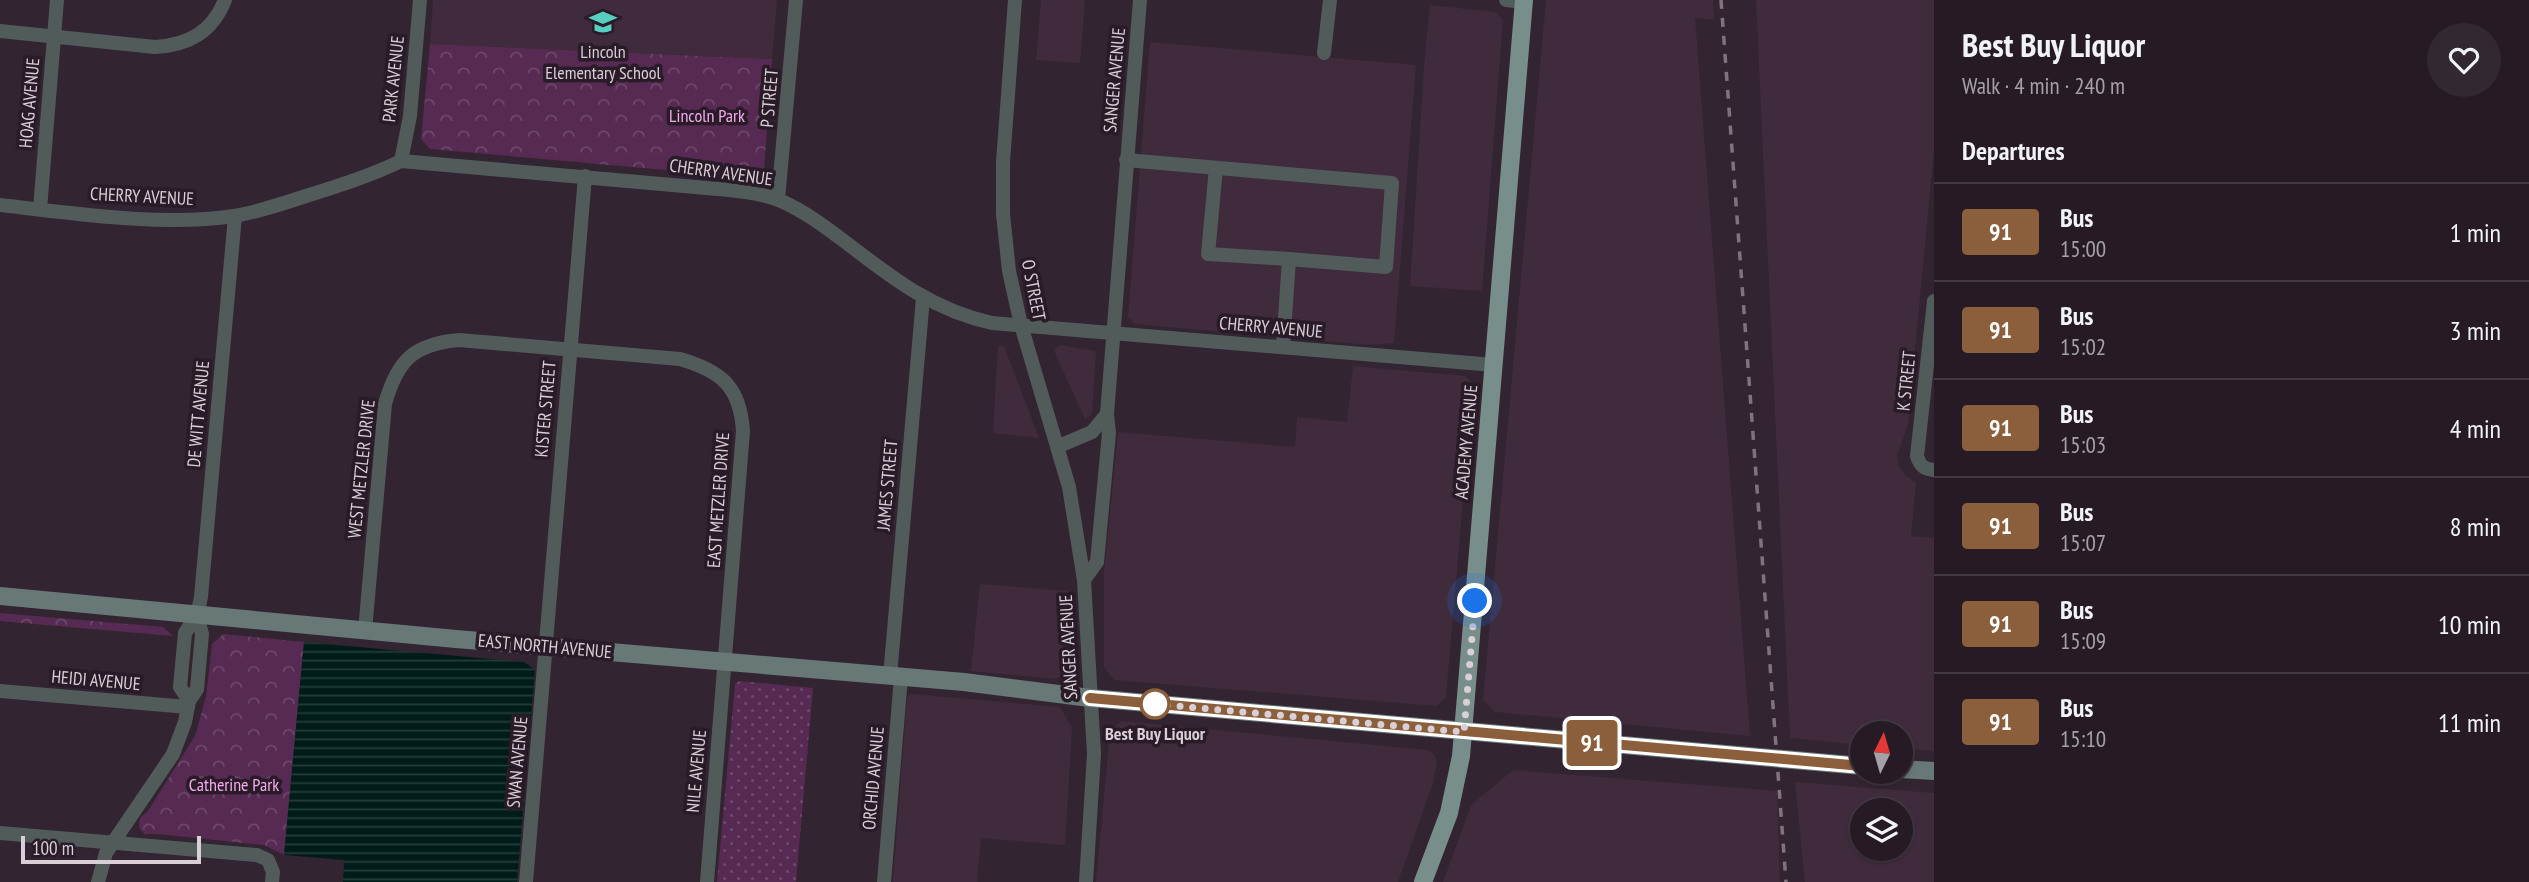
<!DOCTYPE html>
<meta charset="utf-8">
<style>
:root{--surface:#261b25;--page:#322832;--text:#f1f3f6;--muted:#a4a1a7;--line:#423942}
body{margin:0;font-family:"PT Sans Narrow",sans-serif;background:var(--page);color:var(--text);height:100vh;display:flex;flex-direction:column;font-size:26px;white-space:nowrap}
*{box-sizing:border-box;margin:0}
p{font-size:23px;color:var(--muted)}
.icon{flex:none;width:38px;height:38px;fill:none;stroke:currentColor;stroke-width:2;stroke-linecap:round;stroke-linejoin:round}
.map{position:relative;flex:1;overflow:hidden}
.side{display:flex;flex-direction:column;background:var(--surface);width:595px}
.side>*{flex:none}
.badge{padding:0 14px;border-radius:5px;font-size:24px;line-height:46px}
.needle{width:46px;rotate:5deg}
.tools{position:absolute;left:1850px;top:721px;display:grid;gap:14px}
.tools a{display:grid;place-items:center;width:63px;height:63px;border-radius:50%;background:var(--surface);box-shadow:0 2px 5px #0004,0 0 0 2px var(--line);font-size:35px}
.scale{position:absolute;left:21px;bottom:18px;width:180px;box-sizing:border-box;padding-left:7px;border:4px solid #d8cfd7;border-top:0;font-size:19px;line-height:24px;white-space:nowrap;color:#d8cfd7;-webkit-text-stroke:5px #291b27;paint-order:stroke}
.you{position:absolute;width:35px;height:35px;margin:-18px;border:5px solid #fff;border-radius:50%;background:#1a73e8;box-shadow:0 0 0 10px #1a73e833}
.map>.badge{position:absolute;translate:-50% -50%;box-shadow:0 0 0 4px #fff}
h2{padding:0 28px;font-size:26px;line-height:63px}
.round{display:grid;place-items:center;flex:none;width:74px;height:74px;border-radius:37px;background:var(--page)}
.head{display:flex;align-items:center;justify-content:space-between;height:119px;padding:0 28px}
h1{font-size:33px;font-weight:600;line-height:52px}
ul{padding:0;list-style:none}
li{display:flex;align-items:center;gap:21px;height:98px;padding:0 28px;border-top:2px solid var(--line)}
li div{flex:1}
li b{display:block;font-size:26px}
li em{font-style:normal}
li .badge{min-width:77px;font-weight:700;text-align:center}
main{display:flex;flex:1;min-height:0}
.map>svg:first-child{display:block}
.built{fill:#3f2b3c;fill-rule:evenodd}
.grass{fill:url(#grass-dots)}
.forest{fill:url(#forest-crowns)}
.water{fill:url(#water-rules)}
.lines{fill:none;stroke-linecap:round;stroke-linejoin:round}
.street{stroke:#515c5a;stroke-width:14}
.secondary{stroke:#677876;stroke-width:18}
.primary{stroke:#788e8a;stroke-width:18}
.rail{stroke:#80737e;stroke-width:3.5;stroke-dasharray:9 9;stroke-linecap:butt}
.line-casing{stroke:#fff;stroke-width:16}
.line{stroke:#8b5e3c;stroke-width:10}
.walk{stroke:#d8cfd7;stroke-width:7;stroke-dasharray:0 12.6}
.stop-dot{fill:#fff;stroke:#8b5e3c;stroke-width:3.5}
.labels{text-anchor:middle;dominant-baseline:central;stroke-width:7;stroke-linejoin:round;paint-order:stroke}
.poi-label{font-size:18px;fill:#d8cfd7;stroke:#291b27}
.street-label{font-size:18px;fill:#d8cfd7;stroke:#291b27}
.park-label{font-size:18px;fill:#f7aaed;stroke:#291b27}
.stop-label{font-size:18px;font-weight:bold;fill:#d8cfd7;stroke:#291b27}
</style>
<main>
<div class="map">
<svg width="1934" height="882" viewBox="0 0 1934 882">
<defs>
<pattern id="grass-dots" width="8" height="8" patternUnits="userSpaceOnUse" patternTransform="scale(1.75)"><rect width="8" height="8" fill="#562a52"/><path d="M2 2h.1M6 6h.1" fill="none" stroke="#6e486a" stroke-width="1.8" stroke-linecap="round"/></pattern>
<pattern id="forest-crowns" width="20" height="18" patternUnits="userSpaceOnUse" patternTransform="scale(1.75)"><rect width="20" height="18" fill="#562a52"/><path d="M2 6a3 3 0 1 1 6 0M12 15a3 3 0 1 1 6 0" fill="none" stroke="#6e486a"/></pattern>
<pattern id="water-rules" width="6" height="5" patternUnits="userSpaceOnUse" patternTransform="scale(1.75)"><rect width="6" height="5" fill="#001c18"/><path d="M0 2.5h6" fill="none" stroke="#243c39"/></pattern>
</defs>
<rect width="100%" height="100%" fill="#332431"/>
<g class="built">
<polygon points="433,0 777,0 772,59 430,44"/>
<polygon points="1041,0 1085,0 1080,63 1036,60"/>
<polygon points="1546,0 1713,0 1714,20 1695,18 1750,736 1495,712 1483,700"/>
<polygon points="1756,0 1934,0 1934,150 1908,424 1897,456 1899,467 1906,476 1916,483 1911,536 1934,538 1934,751 1901,748 1900,733 1862,733 1862,745 1790,738"/>
<polygon points="1430,5 1495,12 1503,20 1482,291 1410,286 1424,66"/>
<polygon points="1150,42 1416,65 1394,343 1370,345 1135,324 1128,317"/>
<polygon points="1060,345 1096,351 1092,414 1085,419 1055,353 1055,349"/>
<polygon points="998,346 1004,346 1039,438 993,433"/>
<polygon points="1353,366 1465,376 1473,383 1446,697 1437,706 1114,680 1104,667 1104,573 1118,432 1295,447 1297,417 1347,422"/>
<polygon points="980,584 1068,591 1067,672 1056,679 971,671"/>
<polygon points="910,694 1060,707 1072,728 1065,845 981,838 977,882 893,882 907,697"/>
<polygon points="1121,721 1427,750 1434,754 1437,762 1433,783 1398,882 1096,882 1110,732"/>
<polygon points="1513,770 1777,791 1780,882 1443,882 1471,805"/>
<path d="M1795 782 1934 793V882H1805ZM1862 810H1900V849H1862Z"/>
</g>
<polygon class="grass" points="739,681 813,688 796,882 717,882 735,684"/>
<g class="forest">
<polygon points="430,44 772,59 764,170 756,178 430,149 421,139"/>
<polygon points="0,613 163,627 173,636 0,621"/>
<polygon points="223,634 304,642 284,855 264,845 158,834 144,834 139,827 140,818 148,811 195,736 206,697 212,644"/>
</g>
<polygon class="water" points="304,642 524,662 535,670 517,882 343,882 344,860 284,855"/>
<g class="lines">
<g class="street">
<polyline points="1015,0 1003,162 1003,214 1009,271 1021,325 1069,487 1084,580 1094,754 1086,882"/>
<polyline points="1506,0 1524,2"/>
<path d="M0 31 155 47C189 45 212 32 225 0"/>
<polyline points="1324,53 1330,0"/>
<polyline points="1126,160 1392,183 1386,267 1289,259 1283,347"/>
<polyline points="401,161 410,116 420,0"/>
<polyline points="1216,168 1208,254 1289,259"/>
<polyline points="778,199 796,0"/>
<path d="M0 205C73 213 162 227 234 216 258 212 282 204 306 196 338 186 370 176 401 161L729 190C746 192 765 194 781 201 804 211 824 226 844 241 891 277 932 310 992 323L1494 365"/>
<polyline points="40,209 57,0"/>
<path d="M1934 301 1917 456C1920 466 1924 469 1934 470"/>
<polyline points="1059,446 1092,432 1107,414"/>
<polyline points="1084,580 1097,562 1109,433 1107,414 1140,0"/>
<path d="M365 631 385 404C397 361 413 344 459 340L680 359C721 371 740 386 743 431L707 882"/>
<polyline points="890,676 923,298"/>
<polyline points="0,691 188,707"/>
<polyline points="189,701 180,687 185,633 197,615 201,597 235,216"/>
<polyline points="0,833 257,855 268,860 273,872 272,882"/>
<polyline points="98,882 106,853 173,754 185,722 189,701 197,689 202,634 197,615"/>
<polyline points="526,882 585,176"/>
<polyline points="884,882 901,677"/>
</g>
<g class="secondary">
<polyline points="0,596 456,639 964,682 1090,698 1862,766"/>
<polyline points="1900,769 1934,771"/>
</g>
<polyline class="primary" points="1423,882 1449,813 1461,756 1524,0"/>
<polyline class="rail" points="1721,0 1786,882"/>
</g>
<g class="lines">
<defs>
<polyline id="line" points="1090,698 1862,766"/>
</defs>
<use href="#line" class="line-casing"/>
<use href="#line" class="line"/>
<polyline class="walk" points="1155,704 1464,732 1475,601"/>
</g>
<defs>
<symbol id="school-bare" viewBox="-9 -9 18 18"><path d="M0-5L7-2L0 1L-7-2ZM-4 1L0 2.5L4 1V4Q0 6-4 4Z" fill="#58cec0" stroke="#291b27" stroke-width="2.5" paint-order="stroke"/></symbol>
</defs>
<g fill-rule="evenodd">
<use href="#school-bare" x="584" y="3" width="38" height="38"/>
</g>
<circle class="stop-dot" cx="1155" cy="704" r="14"/>
<g class="labels">
<g class="poi-label">
<text x="603" y="51">Lincoln<tspan x="603" dy="21">Elementary School</tspan></text>
</g>
<g class="street-label">
<text transform="translate(393 79) rotate(-84)">PARK AVENUE</text>
<text transform="translate(1114 80) rotate(-85)">SANGER AVENUE</text>
<text transform="translate(769 98) rotate(-85)">P STREET</text>
<text transform="translate(29 103) rotate(-85)">HOAG AVENUE</text>
<text transform="translate(721 172) rotate(8)">CHERRY AVENUE</text>
<text transform="translate(142 196) rotate(3)">CHERRY AVENUE</text>
<text transform="translate(1034 290) rotate(79)">O STREET</text>
<text transform="translate(1271 327) rotate(5)">CHERRY AVENUE</text>
<text transform="translate(1906 381) rotate(-84)">K STREET</text>
<text transform="translate(545 409) rotate(-85)">KISTER STREET</text>
<text transform="translate(198 414) rotate(-85)">DE WITT AVENUE</text>
<text transform="translate(1466 442) rotate(-85)">ACADEMY AVENUE</text>
<text transform="translate(361 469) rotate(-84)">WEST METZLER DRIVE</text>
<text transform="translate(887 485) rotate(-85)">JAMES STREET</text>
<text transform="translate(718 500) rotate(-86)">EAST METZLER DRIVE</text>
<text transform="translate(545 646) rotate(5)">EAST NORTH AVENUE</text>
<text transform="translate(1068 647) rotate(-93)">SANGER AVENUE</text>
<text transform="translate(96 680) rotate(5)">HEIDI AVENUE</text>
<text transform="translate(517 762) rotate(-85)">SWAN AVENUE</text>
<text transform="translate(696 771) rotate(-85)">NILE AVENUE</text>
<text transform="translate(873 778) rotate(-85)">ORCHID AVENUE</text>
</g>
<g class="park-label">
<text x="707" y="115">Lincoln Park</text>
<text x="234" y="784">Catherine Park</text>
</g>
<g class="stop-label">
<text x="1155" y="733">Best Buy Liquor</text>
</g>
</g>
</svg>
<div class="tools">
<a><svg class="needle" viewBox="-14 -14 28 28"><path d="M0-13l5 13h-10z" fill="#e53935"/><path d="M0 13l5-13h-10z" fill="#a4a1a7"/></svg></a>
<a><svg class="icon" aria-label="layers" viewBox="0 0 24 24"><path d="M12 4l9 5-9 5-9-5zM3 14l9 5 9-5"/></svg></a>
</div>
<div class="scale">100 m</div>
<div class="you" style="left:1475px;top:601px"></div>
<b class="badge" style="left:1592px;top:743px;background:#8b5e3c;color:#fff">91</b>
</div>
<section class="side">
<div class="head"><div><h1>Best Buy Liquor</h1><p>Walk · 4 min · 240 m</p></div><a class="round"><svg class="icon" aria-label="heart" viewBox="0 0 24 24"><path d="M12 20l-8-8c-3-5 5-10 8-4 3-6 11-1 8 4z"/></svg></a></div>
<h2>Departures</h2>
<ul>
<li><span class="badge" style="background:#8b5e3c;color:#fff">91</span><div><b>Bus</b><p>15:00</p></div><em>1 min</em></li>
<li><span class="badge" style="background:#8b5e3c;color:#fff">91</span><div><b>Bus</b><p>15:02</p></div><em>3 min</em></li>
<li><span class="badge" style="background:#8b5e3c;color:#fff">91</span><div><b>Bus</b><p>15:03</p></div><em>4 min</em></li>
<li><span class="badge" style="background:#8b5e3c;color:#fff">91</span><div><b>Bus</b><p>15:07</p></div><em>8 min</em></li>
<li><span class="badge" style="background:#8b5e3c;color:#fff">91</span><div><b>Bus</b><p>15:09</p></div><em>10 min</em></li>
<li><span class="badge" style="background:#8b5e3c;color:#fff">91</span><div><b>Bus</b><p>15:10</p></div><em>11 min</em></li>
</ul>
</section>
</main>
